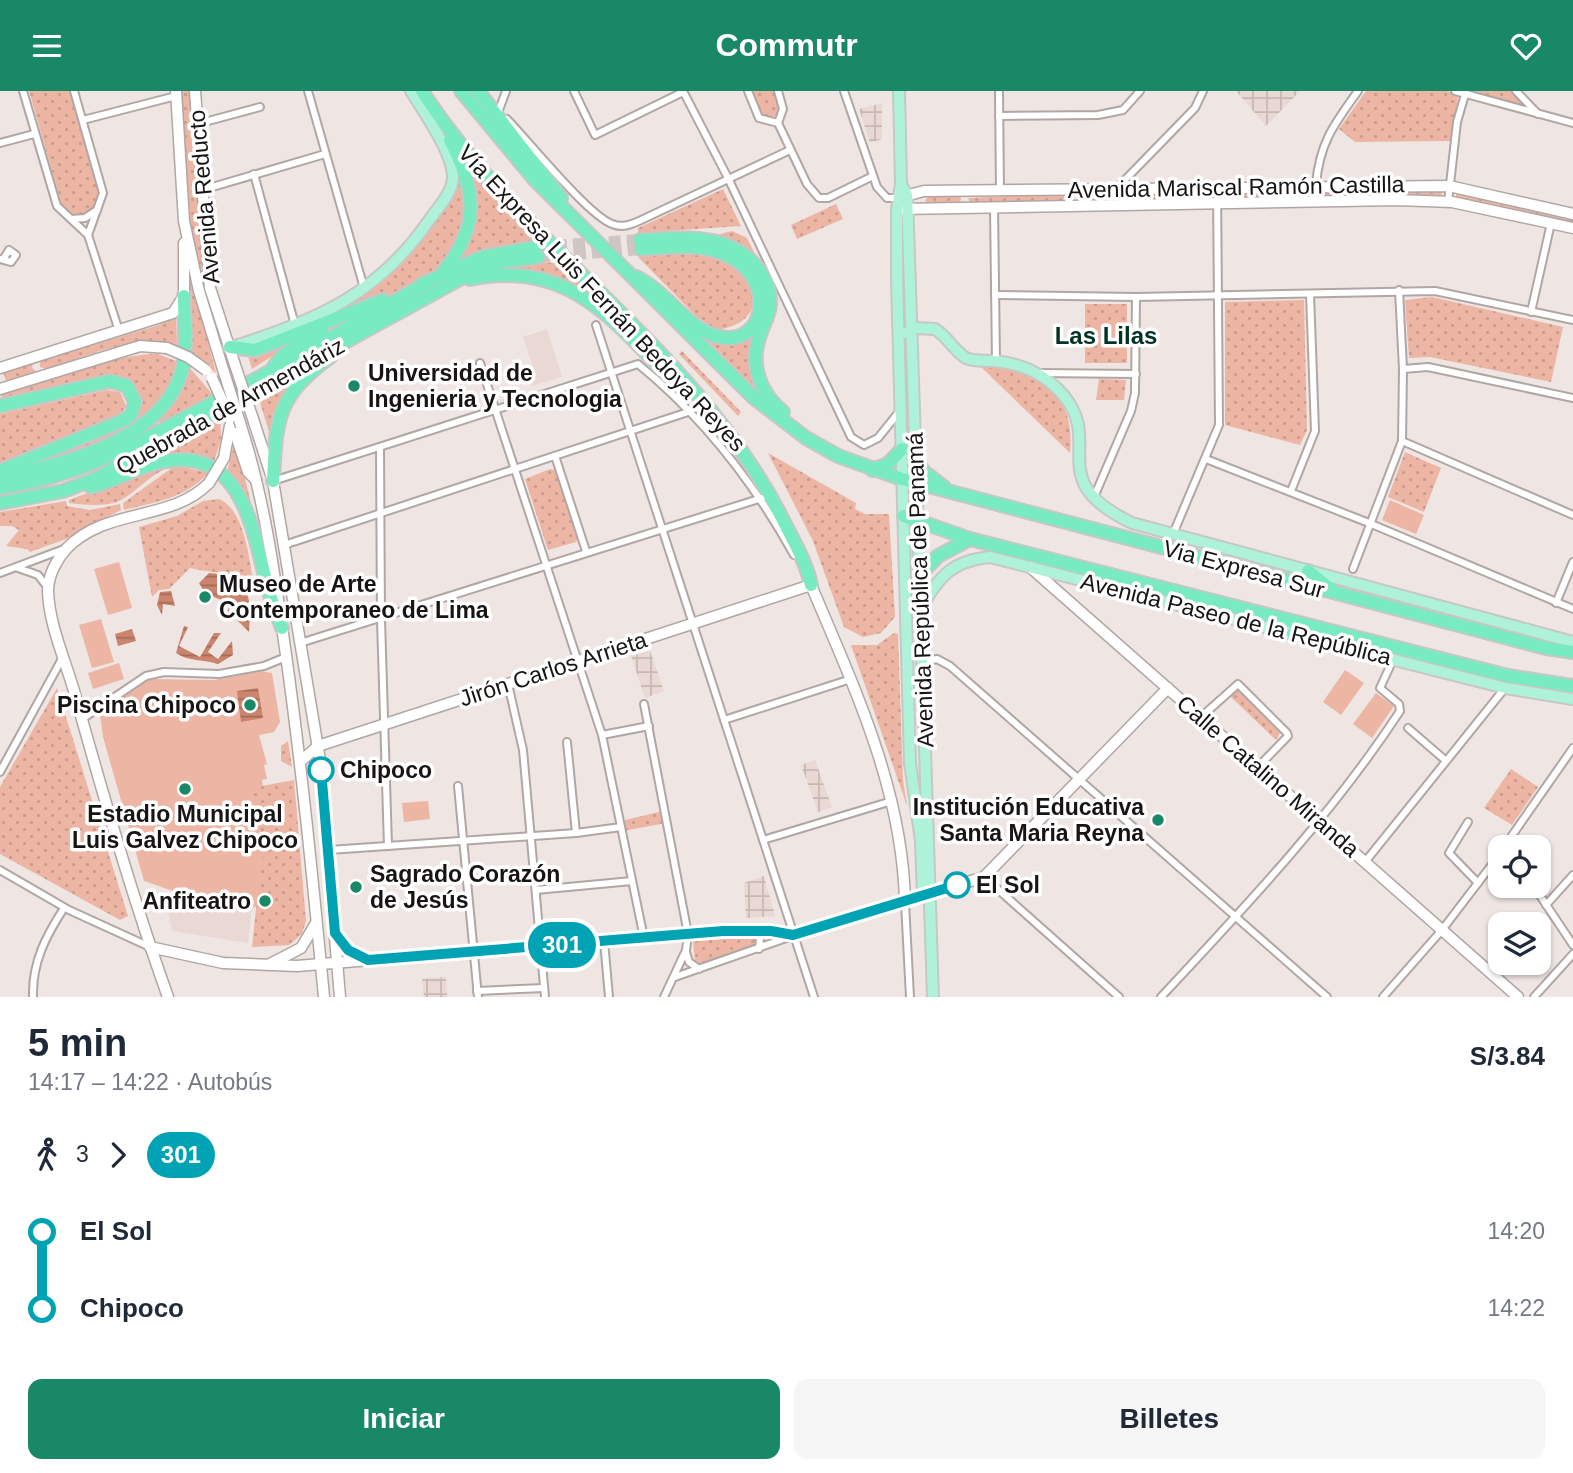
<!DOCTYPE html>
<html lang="es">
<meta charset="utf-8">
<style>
:root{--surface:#fff;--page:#f6f6f7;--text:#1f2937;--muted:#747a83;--accent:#188866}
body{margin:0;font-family:Helvetica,sans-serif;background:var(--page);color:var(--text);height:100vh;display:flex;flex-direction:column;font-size:26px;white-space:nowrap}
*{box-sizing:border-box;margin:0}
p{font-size:23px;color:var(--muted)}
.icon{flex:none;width:38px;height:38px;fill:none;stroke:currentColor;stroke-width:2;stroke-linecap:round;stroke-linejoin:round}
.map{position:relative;height:906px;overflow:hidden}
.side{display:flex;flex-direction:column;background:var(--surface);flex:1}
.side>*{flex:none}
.badge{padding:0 14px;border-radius:23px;font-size:24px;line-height:46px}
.buttons{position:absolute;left:1488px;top:744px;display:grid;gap:14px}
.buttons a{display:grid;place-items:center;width:63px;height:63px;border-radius:14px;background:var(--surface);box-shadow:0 2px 5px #0004;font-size:35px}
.map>.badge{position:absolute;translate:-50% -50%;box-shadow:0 0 0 4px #fff}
.legs{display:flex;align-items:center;gap:10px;height:77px;padding:0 28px;font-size:23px}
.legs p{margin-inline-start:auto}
.summary{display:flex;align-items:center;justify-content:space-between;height:119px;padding:0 28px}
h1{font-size:38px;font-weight:700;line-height:52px}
.action{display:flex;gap:14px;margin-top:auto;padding:14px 28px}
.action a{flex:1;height:80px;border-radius:14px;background:var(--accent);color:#fff;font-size:28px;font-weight:700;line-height:80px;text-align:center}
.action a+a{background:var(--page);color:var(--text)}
ul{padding:0 28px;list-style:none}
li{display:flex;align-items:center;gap:24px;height:77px;font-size:26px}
li i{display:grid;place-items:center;width:10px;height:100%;margin:0 9px;background:currentColor}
li i::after{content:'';width:18px;height:18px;margin:-9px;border:5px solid;border-radius:50%;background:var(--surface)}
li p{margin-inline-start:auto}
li:first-child i{background:linear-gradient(#0000 50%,currentColor 0)}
li:last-child i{background:linear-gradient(currentColor 50%,#0000 0)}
header{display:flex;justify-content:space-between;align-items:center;height:91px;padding:0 28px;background:var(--accent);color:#fff;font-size:32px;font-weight:700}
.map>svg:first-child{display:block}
.built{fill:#e9d8d3}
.industrial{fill:url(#industrial-grid)}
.grass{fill:url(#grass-dots)}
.garden{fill:#ecb5a4}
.water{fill:url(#water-rules)}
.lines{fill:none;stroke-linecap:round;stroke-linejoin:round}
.highway-tunnel{stroke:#cfc6c4;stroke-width:12;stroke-dasharray:12 6;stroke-linecap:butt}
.street-casing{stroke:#b0a7a5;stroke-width:10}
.secondary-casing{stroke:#b0a7a5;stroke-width:13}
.primary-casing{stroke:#c7c7c6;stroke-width:14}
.highway-casing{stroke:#c7c7c6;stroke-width:16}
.street{stroke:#fff;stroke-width:6}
.secondary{stroke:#fff;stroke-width:10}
.primary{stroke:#aef3d9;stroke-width:10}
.highway{stroke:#78ebc0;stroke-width:12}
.secondary-bridge-casing{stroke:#b0a7a5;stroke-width:13;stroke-linecap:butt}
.secondary-bridge{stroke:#fff;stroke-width:10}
.line-1-casing{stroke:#fff;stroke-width:16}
.line-1{stroke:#00a3b4;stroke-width:10}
.poi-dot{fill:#188866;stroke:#fff;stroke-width:2.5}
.stop-1-dot{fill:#fff;stroke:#00a3b4;stroke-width:3.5}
.labels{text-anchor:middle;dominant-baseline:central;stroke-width:7;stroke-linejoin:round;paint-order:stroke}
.street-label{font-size:23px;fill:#171413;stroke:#fff}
.poi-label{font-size:23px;font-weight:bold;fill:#171413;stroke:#fff;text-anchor:start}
.stop-label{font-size:23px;font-weight:bold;fill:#171413;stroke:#fff;text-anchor:start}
.neighbourhood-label{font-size:24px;font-weight:bold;fill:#003324;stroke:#fff}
</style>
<header><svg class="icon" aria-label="menu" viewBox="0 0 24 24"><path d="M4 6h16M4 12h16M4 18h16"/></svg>Commutr<svg class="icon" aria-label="heart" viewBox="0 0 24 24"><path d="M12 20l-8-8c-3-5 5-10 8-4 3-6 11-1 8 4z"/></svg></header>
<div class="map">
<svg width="1573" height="906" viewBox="0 0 1573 906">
<defs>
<pattern id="industrial-grid" width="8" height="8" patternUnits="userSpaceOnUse" patternTransform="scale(1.75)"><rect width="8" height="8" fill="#e9d8d3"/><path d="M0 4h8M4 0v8" fill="none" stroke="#c7b8b4"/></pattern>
<pattern id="grass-dots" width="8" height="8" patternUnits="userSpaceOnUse" patternTransform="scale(1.75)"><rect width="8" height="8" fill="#ecb5a4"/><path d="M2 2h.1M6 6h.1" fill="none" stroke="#ca9b8c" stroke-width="1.8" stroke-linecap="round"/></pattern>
<pattern id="water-rules" width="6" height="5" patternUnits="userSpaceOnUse" patternTransform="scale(1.75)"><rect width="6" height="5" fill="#cb846e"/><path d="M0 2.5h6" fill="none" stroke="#a46b59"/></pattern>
</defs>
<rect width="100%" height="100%" fill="#efe6e3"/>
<g class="built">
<polygon points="547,238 562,286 532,295 527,278 533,276 523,246"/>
<polygon points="173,800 248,814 252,817 248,852 172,840 167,817"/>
</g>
<g class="industrial">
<polygon points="1236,0 1300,0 1266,35"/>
<polygon points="882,12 882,48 870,52 859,18"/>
<polygon points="650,560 664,600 645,607 631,565"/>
<polygon points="815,669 832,716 818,721 801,674"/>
<polygon points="764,785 775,825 746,827 744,792"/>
<polygon points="446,886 447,906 424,906 422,888"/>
</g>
<g class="grass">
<path d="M29 0H70L98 100C98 117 89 127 72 124L62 115Z"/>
<polygon points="181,0 189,0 206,200 203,201 191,143"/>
<polygon points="752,0 773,0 779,12 777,24 767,28 758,17"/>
<polygon points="1366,0 1448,0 1458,6 1452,50 1355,51 1339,38"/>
<polygon points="1469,0 1512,0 1532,20 1467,3"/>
<polygon points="469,74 536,145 535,151 452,175 474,108"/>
<path d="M459 79C467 92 466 111 464 127 455 190 395 202 343 223L393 173Z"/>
<polygon points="723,98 741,135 638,142 638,137"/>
<polygon points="1214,100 1212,110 1078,110 1079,101"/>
<polygon points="1221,100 1441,100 1442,103 1438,107 1223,107"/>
<polygon points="1456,100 1573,128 1573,136 1456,108"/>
<polygon points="1065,102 1063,111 971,113 968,107"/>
<polygon points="960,103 961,109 957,113 930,113 925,110 929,104"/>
<polygon points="836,113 843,128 797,148 791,134"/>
<polygon points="732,140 747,147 760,173 713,145"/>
<path d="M694 161C701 162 710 162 716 164 756 182 774 230 717 239L697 226 638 166Z"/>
<polygon points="528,171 560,172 597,210 578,197 491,182 503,174"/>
<polygon points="188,181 191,186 216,282 188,259"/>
<polygon points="1432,206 1563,236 1551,291 1430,266 1409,267 1405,209"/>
<polygon points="1304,209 1307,339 1300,354 1225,334 1225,211"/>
<rect x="1085" y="213" width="42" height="59"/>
<path d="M176 224 177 256C136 241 87 266 46 278L40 276V270L159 234Z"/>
<polygon points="753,240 749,255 755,297 709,251 734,250"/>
<polygon points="307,243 252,278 248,265"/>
<polygon points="682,260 741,321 738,325 679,263"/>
<path d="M158 263 176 270C171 338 80 359 27 376L134 330C145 312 141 287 116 285 92 283 28 303 2 309L1 304C28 287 126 262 158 263Z"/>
<polygon points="33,272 32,277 38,282 6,290 3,281"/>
<path d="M979 274C1036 280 1076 298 1070 362Z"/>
<polygon points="189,276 213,304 161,332 158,330 178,308"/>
<polygon points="1099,288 1126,289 1124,309 1096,309"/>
<polygon points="299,290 273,322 270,344 260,311"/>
<polygon points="107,299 120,301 126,315 118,326 0,376 0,323"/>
<polygon points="220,324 221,348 214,371 182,361 151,365 150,362"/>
<polygon points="235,347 251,412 227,382"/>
<polygon points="1405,361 1441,377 1424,421 1388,406"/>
<polygon points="768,362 856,412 855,418 865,423 889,423 895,526 881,542 863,546 844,536 813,450"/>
<path d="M176 374 208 382C186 407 156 411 124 419L123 412Z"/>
<path d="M170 376C148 384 135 403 119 410 104 416 85 414 69 412V409L150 378Z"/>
<polygon points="550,378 556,379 579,446 576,451 548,459 525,388"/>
<path d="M219 408C246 419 249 472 255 498L246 500C233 478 213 483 190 477L169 498 159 499 152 506 139 436 177 425 203 410Z"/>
<polygon points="66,410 67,415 90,419 120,413 121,419 66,448 30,461 27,458 6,455 19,439 12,435 0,435 0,421"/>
<polygon points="894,542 898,543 903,689 907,715 851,554 877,554"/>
<polygon points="57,597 128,825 120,829 0,763 0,696"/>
<polygon points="1237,599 1242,601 1280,642 1276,649 1230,605"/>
<polygon points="288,650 292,676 281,670 281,655"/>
<polygon points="1511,678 1538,696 1512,734 1484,717"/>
<polygon points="294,689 306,830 302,843 289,854 252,856 261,769 250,702 256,696"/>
<polygon points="663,720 666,732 623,740 621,730"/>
<polygon points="750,845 755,849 755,855 706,873 695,871 693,849 696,847"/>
</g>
<g class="garden">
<polygon points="1390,409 1424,424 1416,443 1382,429"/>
<polygon points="119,471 132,517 108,524 94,478"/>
<polygon points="101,528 114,571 92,577 79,534"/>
<polygon points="119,572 124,588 93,598 88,582"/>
<polygon points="1345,579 1364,592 1341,624 1323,611"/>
<polygon points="261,580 272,582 280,631 274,641 259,644 267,673 264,674 267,688 262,689 263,695 250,702 264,767 261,769 259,814 252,817 248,814 173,800 144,790 103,646 100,623 136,595 151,588 214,589"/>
<polygon points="1376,602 1394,615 1372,647 1353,633"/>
<polygon points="428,710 430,728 404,731 402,712"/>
</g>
<g class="water">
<path d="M209 482C250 485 252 505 249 541L233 525 230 528 226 525 230 513 205 502 199 492Z"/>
<polygon points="171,500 175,515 163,513 162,524 157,514 160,501"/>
<path d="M184 535 188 536 179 555 200 566 214 542H221L208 561 218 568 232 550 233 564 218 573C204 568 188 571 176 562Z"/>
<polygon points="132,538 136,550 118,555 115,543"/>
<polygon points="258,597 263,627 241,631 237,600"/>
</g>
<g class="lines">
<g class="highway-tunnel">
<polyline points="537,156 640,149"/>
<polyline points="538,166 641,158"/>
</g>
<defs>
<g id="street">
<polyline points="23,0 57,115 88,144 119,240"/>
<polyline points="74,0 103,102 88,144"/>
<polyline points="308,0 364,197"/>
<polyline points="574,0 595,44 683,1"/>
<polyline points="683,0 728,87 851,346 864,354 878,347 899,321"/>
<polyline points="748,0 759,27 778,32"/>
<polyline points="844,0 877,96 887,107 898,107"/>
<polyline points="999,0 1000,100"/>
<polyline points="1455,0 1573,32"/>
<polyline points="1516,0 1538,23"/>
<polyline points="499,19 506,0"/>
<polyline points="999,25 1098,24 1123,19 1140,0"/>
<path d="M507 28C529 51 588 124 612 133 622 137 630 134 639 130L790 59"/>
<polyline points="83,29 176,5"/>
<polyline points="778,32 807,93 819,107 828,107 873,85"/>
<polyline points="778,32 783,18 778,0"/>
<polyline points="197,33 260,16"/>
<polyline points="0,52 34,43"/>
<polyline points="254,83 295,234"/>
<path d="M1316 94C1319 53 1334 33 1358 0"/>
<polyline points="1117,97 1195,17 1203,0"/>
<polyline points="202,99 325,63"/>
<polyline points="1448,111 1457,31 1466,0"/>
<polyline points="994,116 996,270"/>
<polyline points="71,128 85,127 97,119"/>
<polyline points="0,168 11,171 16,164 9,159 4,167"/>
<polyline points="995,204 1136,206 1435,200 1573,229"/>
<polyline points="1531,221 1551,132"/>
<polyline points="596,234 814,906"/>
<polyline points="480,272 602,644 644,847"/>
<polyline points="1403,278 1428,276 1573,307"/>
<polyline points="1040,282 1136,283"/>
<polyline points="1402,350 1573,424"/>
<polyline points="380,356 381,529 388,755"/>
<polyline points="555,365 586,460"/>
<polyline points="1206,368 1369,432 1573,518"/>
<path d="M273 390 638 273C704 327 753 390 794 464"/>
<polyline points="1291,400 1315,340 1310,203"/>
<polyline points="1094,406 1131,320 1135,302 1136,206"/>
<polyline points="1173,443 1219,334 1217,96"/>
<polyline points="284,454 688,321"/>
<polyline points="18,477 38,484 48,497"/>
<polyline points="1353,478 1402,350 1403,278 1399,199"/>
<polyline points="0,482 64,458"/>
<polyline points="1556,512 1573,471"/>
<polyline points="300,552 762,407"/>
<polyline points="922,571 937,568 950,575 1327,906"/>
<polyline points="508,593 523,659 545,906"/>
<polyline points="644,613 688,843 686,859 664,906"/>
<polyline points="1201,626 1238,593 1287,642 1288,645 1258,676"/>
<polyline points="82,628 146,585 164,581 219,583 264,575 286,566"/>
<polyline points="724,629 851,588"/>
<polyline points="1408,637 1445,669"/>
<polyline points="602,644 649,635"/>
<polyline points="567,651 576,742"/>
<polyline points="0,681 63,566"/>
<polyline points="458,695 478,906"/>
<polyline points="1468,731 1449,762 1478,792"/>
<polyline points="763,749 892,710"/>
<polyline points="1504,756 1573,657"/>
<polyline points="329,759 576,742 621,736"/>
<polyline points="1365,771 1505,597"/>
<polyline points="0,779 69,819 150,856"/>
<polyline points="984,786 1119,906"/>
<polyline points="1533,794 1573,854"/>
<polyline points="536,799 632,790"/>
<polyline points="905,812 910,906"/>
<polyline points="1546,814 1573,784"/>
<polyline points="752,840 760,848 759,858"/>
<polyline points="604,850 609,906"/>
<polyline points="686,861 689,871 699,878"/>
<polyline points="675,886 792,845"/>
<polyline points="477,900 544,897"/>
<path d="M33 906C32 871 46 845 64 817"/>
<path d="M1161 906C1246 815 1332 724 1400 620L1399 613 1380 597 1391 573"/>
<polyline points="1383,906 1442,839 1500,763"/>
<polyline points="1534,906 1573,863"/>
</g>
<g id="secondary">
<polyline points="176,0 184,130 199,200 222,275"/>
<polyline points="195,0 210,197 234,271"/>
<polyline points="901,106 924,100 1449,95 1573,123"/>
<polyline points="901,118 1397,109 1452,111 1573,137"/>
<polyline points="0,277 173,222 184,205 184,152"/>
<polyline points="0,298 140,255 167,257"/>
<polyline points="230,327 248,381 256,389"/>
<polyline points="254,331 273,390 320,669 340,906"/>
<path d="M241 335C265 410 275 486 286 564 302 678 313 791 324 906"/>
<polyline points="224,367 230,335"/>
<polyline points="1030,476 1518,906"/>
<path d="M301 670 318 655 811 494C854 596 903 699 905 812"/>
<polyline points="336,844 348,859 364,868"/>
<polyline points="150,856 223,872 297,875 723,840 771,840 793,844 984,786 1168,597"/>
<polyline points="270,873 301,857 316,832"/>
<path d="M168 906C133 808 104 707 76 607 67 573 49 535 48 500 48 484 57 468 67 457 107 416 171 431 209 392"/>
</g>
<g id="primary">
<polyline points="899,0 901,93 897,118 897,188 910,672 921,750 923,806"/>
<polyline points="901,93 907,104 933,906"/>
<path d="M906 242 915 237 935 238C947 245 954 260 966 267 974 271 985 269 993 270 1020 272 1046 283 1064 305 1104 354 1042 389 1132 432L1573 551"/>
<path d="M232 256C316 230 379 203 430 128 438 117 453 101 453 86 453 62 424 21 411 0"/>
<path d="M920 518C940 486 950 470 990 466L1505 597 1573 608"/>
</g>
<g id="highway">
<path d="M422 0C524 158 699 260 784 431 794 451 806 471 811 494"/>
<polyline points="461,0 534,88 754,307 806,347 838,365 902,388 1546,557 1573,561"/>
<polyline points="478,0 561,107"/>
<path d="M640 149C681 147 731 140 759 179 766 189 771 201 770 214 769 225 763 234 760 244 749 274 760 302 783 321"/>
<path d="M443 181C481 134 476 100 450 49"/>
<path d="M636 186C665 200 685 234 713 244 769 264 783 176 711 159 688 153 664 157 641 158"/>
<path d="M470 188C574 166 620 238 685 302"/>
<polyline points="422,193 482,166 537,156"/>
<polyline points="230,256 255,259 383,209"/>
<polyline points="273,277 283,264 322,239"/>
<polyline points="0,315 110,290 127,295 135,311 131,324 122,330 0,380"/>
<polyline points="916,367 923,380 944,396"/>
<polyline points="872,379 888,373 902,358"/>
<path d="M0 387C63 373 167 349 183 275 187 253 184 228 184 205"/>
<path d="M273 390C276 327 277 305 331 265"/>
<path d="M91 396C115 390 137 376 161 371 244 353 253 443 268 497 272 511 277 524 282 537"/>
<path d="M0 397C84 384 137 353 210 313 284 274 356 232 428 191"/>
<polyline points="0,412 63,400 97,387 467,184 501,171 538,166"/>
<polyline points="904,425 970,448 1508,585 1573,595"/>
<polyline points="1308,480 1333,500"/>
<polyline points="920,484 938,465 970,448"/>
<polyline points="1293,543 1320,541"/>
</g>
</defs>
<use href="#street" class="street-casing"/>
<use href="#secondary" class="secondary-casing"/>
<use href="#primary" class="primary-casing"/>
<use href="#highway" class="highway-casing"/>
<use href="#street" class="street"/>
<use href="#secondary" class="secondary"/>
<use href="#primary" class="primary"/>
<use href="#highway" class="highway"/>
<defs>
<g id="secondary-bridge">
<polyline points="167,257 188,266 206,279"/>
<polyline points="234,271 254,331"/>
<polyline points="222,275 241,335"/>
<polyline points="212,287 230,327"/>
<polyline points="209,392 224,367"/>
</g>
</defs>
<use href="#secondary-bridge" class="secondary-bridge-casing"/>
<use href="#secondary-bridge" class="secondary-bridge"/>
</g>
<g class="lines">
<defs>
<polyline id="line-1" points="321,679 335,842 348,859 368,869 723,840 771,840 793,844 957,794"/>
</defs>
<use href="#line-1" class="line-1-casing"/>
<use href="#line-1" class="line-1"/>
</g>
<g class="poi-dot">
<circle cx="354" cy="295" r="7"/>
<circle cx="205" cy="506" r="7"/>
<circle cx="250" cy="614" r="7"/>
<circle cx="185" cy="698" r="7"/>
<circle cx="1158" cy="729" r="7"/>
<circle cx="356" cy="796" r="7"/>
<circle cx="265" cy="810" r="7"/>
</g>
<g class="stop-1-dot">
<circle cx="321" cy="679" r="12"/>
<circle cx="957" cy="794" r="12"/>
</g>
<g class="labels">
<g class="street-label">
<text transform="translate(1236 96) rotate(-1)">Avenida Mariscal Ramón Castilla</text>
<text transform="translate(204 106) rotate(-95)">Avenida Reducto</text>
<text transform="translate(602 207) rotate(47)">Vía Expresa Luis Fernán Bedoya Reyes</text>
<text transform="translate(230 315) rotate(-29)">Quebrada de Armendáriz</text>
<text transform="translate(1244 478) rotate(15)">Via Expresa Sur</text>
<text transform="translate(920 499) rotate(-92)">Avenida República de Panamá</text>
<text transform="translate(1236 528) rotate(14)">Avenida Paseo de la República</text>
<text transform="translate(553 578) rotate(-18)">Jirón Carlos Arrieta</text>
<text transform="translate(1268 685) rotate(41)">Calle Catalino Miranda</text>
</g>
<g class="poi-label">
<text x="368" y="282">Universidad de<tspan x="368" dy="26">Ingenieria y Tecnologia</tspan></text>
<text x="219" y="493">Museo de Arte<tspan x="219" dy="26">Contemporaneo de Lima</tspan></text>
<text x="236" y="614" text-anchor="end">Piscina Chipoco</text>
<text x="1144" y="716" text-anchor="end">Institución Educativa<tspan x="1144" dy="26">Santa Maria Reyna</tspan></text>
<text x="185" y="723" text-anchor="middle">Estadio Municipal<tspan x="185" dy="26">Luis Galvez Chipoco</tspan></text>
<text x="370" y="783">Sagrado Corazón<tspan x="370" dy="26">de Jesús</tspan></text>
<text x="251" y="810" text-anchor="end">Anfiteatro</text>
</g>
<g class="stop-label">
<text x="340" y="679">Chipoco</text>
<text x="976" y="794">El Sol</text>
</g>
<g class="neighbourhood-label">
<text x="1106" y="244">Las Lilas</text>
</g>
</g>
</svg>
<div class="buttons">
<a><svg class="icon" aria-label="locate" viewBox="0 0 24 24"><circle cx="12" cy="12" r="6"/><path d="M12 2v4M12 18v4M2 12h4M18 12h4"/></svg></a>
<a><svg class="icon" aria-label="layers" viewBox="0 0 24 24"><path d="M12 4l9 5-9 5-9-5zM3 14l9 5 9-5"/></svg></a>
</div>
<b class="badge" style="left:562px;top:854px;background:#00a3b4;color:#fff">301</b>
</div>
<section class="side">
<div class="summary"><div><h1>5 min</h1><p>14:17 – 14:22 · Autobús</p></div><b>S/3.84</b></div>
<div class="legs"><svg class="icon" aria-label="walk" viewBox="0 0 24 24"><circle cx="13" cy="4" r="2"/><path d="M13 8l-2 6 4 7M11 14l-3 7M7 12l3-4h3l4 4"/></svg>3<svg class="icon" aria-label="forward" viewBox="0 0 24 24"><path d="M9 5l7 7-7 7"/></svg><b class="badge" style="background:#00a3b4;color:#fff">301</b></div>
<ul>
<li><i style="color:#00a3b4"></i><b>El Sol</b><p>14:20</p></li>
<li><i style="color:#00a3b4"></i><b>Chipoco</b><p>14:22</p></li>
</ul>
<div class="action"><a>Iniciar</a><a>Billetes</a></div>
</section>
